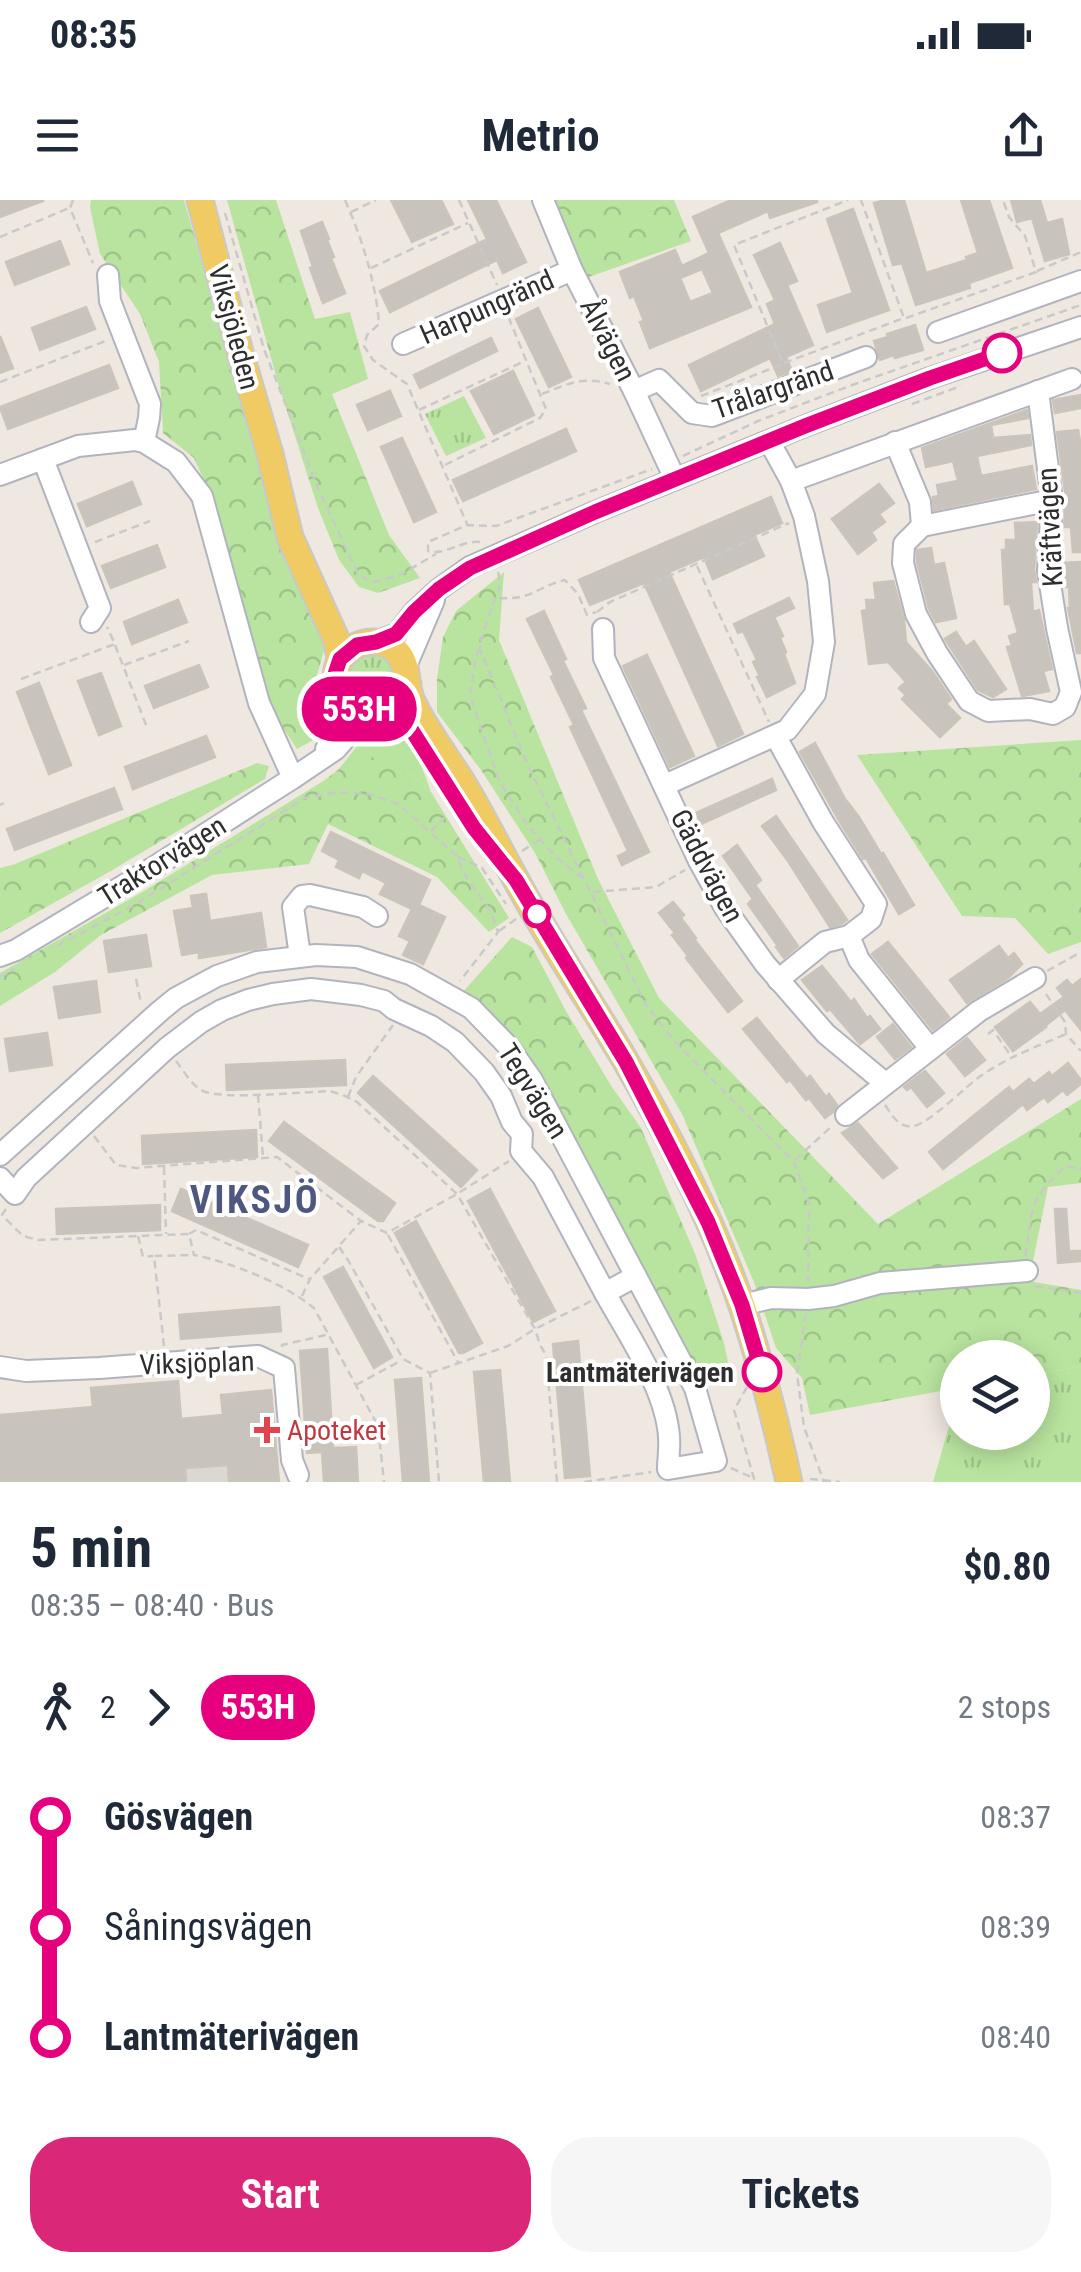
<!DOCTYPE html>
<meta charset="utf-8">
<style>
:root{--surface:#fff;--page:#f6f6f7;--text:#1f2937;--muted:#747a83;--accent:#db2777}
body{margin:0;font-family:"Roboto Condensed",sans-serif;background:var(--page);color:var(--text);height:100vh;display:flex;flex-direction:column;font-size:38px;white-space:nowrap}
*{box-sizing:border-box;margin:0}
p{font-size:32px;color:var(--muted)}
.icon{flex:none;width:55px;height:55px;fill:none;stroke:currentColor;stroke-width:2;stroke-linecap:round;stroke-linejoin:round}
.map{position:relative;height:1282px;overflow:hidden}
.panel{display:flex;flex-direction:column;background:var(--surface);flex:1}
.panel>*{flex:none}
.badge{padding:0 20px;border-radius:32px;font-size:35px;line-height:65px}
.buttons{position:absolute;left:940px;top:1140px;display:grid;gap:20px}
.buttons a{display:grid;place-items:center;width:110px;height:110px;border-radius:50%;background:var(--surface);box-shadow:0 5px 25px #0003;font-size:50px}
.map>.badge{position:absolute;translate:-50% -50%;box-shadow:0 0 0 5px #fff}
.legs{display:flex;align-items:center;gap:15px;height:110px;padding:0 30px;font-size:32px}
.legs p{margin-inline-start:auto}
.head{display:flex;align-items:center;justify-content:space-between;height:170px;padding:0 30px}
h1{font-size:55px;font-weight:700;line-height:75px}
.action{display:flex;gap:20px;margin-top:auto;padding:20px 30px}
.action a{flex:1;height:115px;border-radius:40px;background:var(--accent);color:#fff;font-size:40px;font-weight:700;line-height:115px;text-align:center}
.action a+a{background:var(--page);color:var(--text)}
ul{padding:0 30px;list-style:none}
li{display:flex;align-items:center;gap:35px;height:110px;font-size:38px}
li i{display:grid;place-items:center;width:15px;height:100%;margin:0 12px;background:currentColor}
li i::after{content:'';width:25px;height:25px;margin:-12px;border:8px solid;border-radius:50%;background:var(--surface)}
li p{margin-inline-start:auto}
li:first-child i{background:linear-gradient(#0000 50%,currentColor 0)}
li:last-child i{background:linear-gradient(currentColor 50%,#0000 0)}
.status{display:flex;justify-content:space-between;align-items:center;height:70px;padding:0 50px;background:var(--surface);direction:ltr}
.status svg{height:28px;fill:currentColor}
header{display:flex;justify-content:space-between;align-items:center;height:130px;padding:0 30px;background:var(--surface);font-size:45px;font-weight:700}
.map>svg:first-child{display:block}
.grass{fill:url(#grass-tufts)}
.forest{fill:url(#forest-crowns)}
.plaza{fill:#dbd8d4}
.building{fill:#c8c3bc;stroke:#cbc4ba;stroke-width:2.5;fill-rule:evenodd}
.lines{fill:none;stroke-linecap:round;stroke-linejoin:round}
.minor-casing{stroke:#b1b4be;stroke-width:24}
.major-casing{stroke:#c9c9c9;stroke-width:29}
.path{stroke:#c9c9c9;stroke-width:2.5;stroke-dasharray:8 5;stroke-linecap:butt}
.minor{stroke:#fff;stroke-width:20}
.major{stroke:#f0cb64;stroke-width:25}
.line-1-casing{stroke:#fff;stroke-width:22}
.line-1{stroke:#e6007e;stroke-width:15}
.stop-1-dot{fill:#fff;stroke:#e6007e;stroke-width:5}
.health-dot{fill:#e0444e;stroke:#fff;stroke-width:4}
.labels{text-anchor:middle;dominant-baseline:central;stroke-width:8;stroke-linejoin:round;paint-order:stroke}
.street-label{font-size:28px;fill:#2e2e2e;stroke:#fff}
.stop-label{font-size:28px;font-weight:bold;fill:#2e2e2e;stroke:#fff;text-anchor:end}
.health-label{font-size:28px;fill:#be3a42;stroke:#fff;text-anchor:start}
.district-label{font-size:38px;font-weight:bold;letter-spacing:2.5px;fill:#4e587f;stroke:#fff}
</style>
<div class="status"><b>08:35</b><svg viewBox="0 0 49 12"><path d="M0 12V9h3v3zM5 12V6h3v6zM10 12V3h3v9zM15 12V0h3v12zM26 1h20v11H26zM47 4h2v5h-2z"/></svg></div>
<header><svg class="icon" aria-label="menu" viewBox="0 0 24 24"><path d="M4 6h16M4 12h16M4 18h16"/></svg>Metrio<svg class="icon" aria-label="share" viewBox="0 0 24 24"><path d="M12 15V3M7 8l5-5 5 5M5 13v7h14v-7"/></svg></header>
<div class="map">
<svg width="1081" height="1282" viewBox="0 0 1081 1282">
<defs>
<pattern id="grass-tufts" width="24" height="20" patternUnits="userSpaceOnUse" patternTransform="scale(2.5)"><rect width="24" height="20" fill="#b9e49f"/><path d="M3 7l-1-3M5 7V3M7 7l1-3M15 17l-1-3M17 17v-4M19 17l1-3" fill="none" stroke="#9fc489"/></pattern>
<pattern id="forest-crowns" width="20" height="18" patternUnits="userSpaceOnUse" patternTransform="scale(2.5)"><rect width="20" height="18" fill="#b9e49f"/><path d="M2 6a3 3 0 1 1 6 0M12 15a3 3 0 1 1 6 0" fill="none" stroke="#9fc489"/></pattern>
</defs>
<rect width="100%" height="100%" fill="#efe8e1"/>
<g class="grass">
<polygon points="464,196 486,238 446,256 425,214"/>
<path d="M374 454 383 456 396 467 394 498 362 503C358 497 350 489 349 482 345 466 361 457 374 454Z"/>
<path d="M380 530C411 533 422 566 431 592L406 570 339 569 365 536Z"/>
<polygon points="1081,1166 1081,1282 933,1282 957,1198 958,1232 1032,1232 1033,1175"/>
</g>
<g class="forest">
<polygon points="91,0 184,0 275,322 327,440 316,479 324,534 297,549 268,505 210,294 194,258 163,233 159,162 140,114 100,54 90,7"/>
<polygon points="227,0 276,0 315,119 350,112 368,179 332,194 389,335 420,378 378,393 359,387 339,360 318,308 278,183"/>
<polygon points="547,0 674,0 691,41 586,78"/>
<polygon points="504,372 499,440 598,679 659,798 878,1024 1081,899 1081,983 1048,987 1029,1081 1081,1090 1081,1166 1033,1175 1032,1158 958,1158 957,1188 810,1215 802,1178 776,1148 754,1082 682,914 566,714 535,653 481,570 437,512 437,479 443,437 456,411"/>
<polygon points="1081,540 1081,742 1048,754 1015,718 962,716 857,555"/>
<polygon points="362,560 385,560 406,570 431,592 509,718 489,732 437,677 328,624 309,664 212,675 101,735 55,772 0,806 0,773 144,691 325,580 339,569"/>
<polygon points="257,563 269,566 265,579 109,672 0,733 0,668 15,664"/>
<polygon points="512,737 532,747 566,811 612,887 641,928 696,1056 724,1143 730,1171 720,1183 699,1182 575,947 461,794"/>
</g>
<polygon class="plaza" points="228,1265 229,1282 186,1282 185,1268"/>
<g class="building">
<polygon points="0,0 43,0 43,1 0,17"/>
<polygon points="391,0 441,0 453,24 412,42"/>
<polygon points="468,0 496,0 526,62 503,73 497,60 390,112 380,91 487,39"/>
<path d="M731 0H817V2L770 18 768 11 718 33 751 107 650 148 640 122 644 121 634 96 630 98 620 72 675 50 682 66 709 53 693 17ZM702 69 713 93 690 102 680 78Z"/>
<polygon points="885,0 904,0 926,73 967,60 966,57 978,53 961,0 989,0 1012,68 969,83 970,88 916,105 902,63 893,65 874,3"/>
<polygon points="1011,0 1040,0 1047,23 1062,19 1069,54 1045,61 1032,18 1017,22"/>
<polygon points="853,9 889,110 827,132 818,105 853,93 827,19"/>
<polygon points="322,22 329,39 327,40 334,57 331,58 345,93 323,103 310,68 313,67 301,31"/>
<polygon points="60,41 69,64 15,85 6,62"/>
<polygon points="780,43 797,81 787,85 813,145 786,157 792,171 778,176 770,158 701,191 689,165 775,124 767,104 775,100 754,55"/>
<polygon points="86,107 95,129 40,150 32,128"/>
<polygon points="538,108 571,177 549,187 516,119"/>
<polygon points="915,125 923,150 895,158 894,155 880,160 874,141 888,137 887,134"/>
<polygon points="0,136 13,168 0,173"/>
<polygon points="491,138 497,151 420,188 414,175"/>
<polygon points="109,165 118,188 8,229 0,207"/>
<polygon points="513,171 534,215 494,234 471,191"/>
<polygon points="390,191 401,216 368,230 357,205"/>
<polygon points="1081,195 1081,208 1055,213 1053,200"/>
<polygon points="1027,210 1028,218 991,225 993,238 1030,235 1031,245 977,256 981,276 1032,266 1036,289 934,310 933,297 939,296 937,285 958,281 953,261 926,267 922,248"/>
<polygon points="566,229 576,251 463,301 453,280"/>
<polygon points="1078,230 1081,247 1081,352 1073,352 1071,327 1064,327 1066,298 1057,232"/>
<polygon points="402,238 436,312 414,322 381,247"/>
<polygon points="132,282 141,304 87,326 78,304"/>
<polygon points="879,284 894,303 879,314 885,322 871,332 876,340 858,354 832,319"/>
<polygon points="771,297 782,323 754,335 764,356 713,379 704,357 669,372 743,534 718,546 644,383 590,405 579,380"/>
<polygon points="1037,322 1034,370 1036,382 1031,382 1033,412 1039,410 1052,469 1043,471 1049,491 1022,496 1007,447 1012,446 1009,436 1018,433 1010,404 1005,404 1002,350 1006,350 1006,340 1016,340 1015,323"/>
<polygon points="157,345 165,367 111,388 102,366"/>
<polygon points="931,348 934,365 944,363 956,418 936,422 929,409 917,362 917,350"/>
<polygon points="1081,362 1081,453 1077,453 1068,408 1070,408 1069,387 1064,387 1062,370 1062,363"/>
<polygon points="893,381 904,420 906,442 932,471 951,499 946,504 960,518 940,537 902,499 906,495 899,488 906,482 888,462 869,464 862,411 867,410 866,400 876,400 874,383"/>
<polygon points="789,398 794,408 774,417 783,436 780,438 786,452 784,454 795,483 767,497 757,477 760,476 753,462 757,460 743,431 738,433 734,424"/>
<polygon points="178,400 187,422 132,444 124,422"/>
<polygon points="544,411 566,459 563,461 586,508 581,510 649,652 622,665 618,656 628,651 570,527 574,525 551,477 554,475 527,419"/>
<polygon points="956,432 966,447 974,441 1006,489 993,497 978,490 945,439"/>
<polygon points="647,455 694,556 670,567 623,466"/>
<polygon points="199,465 208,487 154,508 145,486"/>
<polygon points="101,473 121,526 99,535 78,481"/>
<polygon points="39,483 71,565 49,574 17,492"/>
<polygon points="206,536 215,557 133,589 125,567"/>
<polygon points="815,543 845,599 859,617 881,654 883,653 914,705 899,714 866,658 863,659 840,622 800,552"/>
<polygon points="772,579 776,590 701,624 696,613"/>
<polygon points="114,588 122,609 15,650 7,629"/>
<polygon points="776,616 847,720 841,724 830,727 788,661 762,626"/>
<polygon points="331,632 430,680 419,705 445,717 423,764 403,755 410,741 399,736 412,709 380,694 386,683 362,671 359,678 336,667 339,660 322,651"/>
<polygon points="737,645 761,680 755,685 798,746 784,758 776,747 778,746 748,704 753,699 723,656"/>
<polygon points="206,694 210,721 261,713 266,747 199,758 199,752 182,755 174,711 193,708 191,696"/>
<polygon points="673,702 684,715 681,718 696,738 694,739 742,801 728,812 686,758 688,756 672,735 675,733 659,713"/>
<polygon points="146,735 151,766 109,772 104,741"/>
<polygon points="888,742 949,817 933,830 872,754"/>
<polygon points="999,746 1008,758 1014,753 1022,764 1008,778 967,803 950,780"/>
<polygon points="822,766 851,802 854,799 867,818 870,816 880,829 860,844 830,809 827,811 802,780"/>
<polygon points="1081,779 1081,830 1065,810 1045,826 1046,827 1013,851 995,827 1030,802 1040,814 1064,797 1057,788 1067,780 1072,786"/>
<polygon points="96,781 100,812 59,818 54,787"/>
<polygon points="757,818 807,879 810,876 826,897 829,894 837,905 833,912 825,918 809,898 806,900 790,880 787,882 743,829"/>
<polygon points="893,824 911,847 895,859 877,837"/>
<polygon points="47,833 52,865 10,871 5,839"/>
<polygon points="967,838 985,860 965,876 947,854"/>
<polygon points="345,860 346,885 227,890 226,865"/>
<polygon points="1068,863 1081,880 1081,884 1067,895 1063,890 1048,902 1044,897 1027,910 1023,904 943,969 929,952 1009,887 1013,892 1029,879 1034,884 1049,872 1052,876"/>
<polygon points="925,871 944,893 927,907 911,887 907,890 904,887"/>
<polygon points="373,876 477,970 461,987 358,893"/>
<polygon points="284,922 395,1003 383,1021 378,1021 269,941"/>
<polygon points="858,923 897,968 883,978 842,933"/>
<polygon points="256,930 257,957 143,964 142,936"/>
<polygon points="181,989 308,1045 298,1067 172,1011"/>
<polygon points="490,989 555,1111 533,1122 468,1001"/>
<polygon points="160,1005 160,1030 57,1034 56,1009"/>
<polygon points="1055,1009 1066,1009 1069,1051 1081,1051 1081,1061 1058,1063"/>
<polygon points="416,1021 482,1143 463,1153 459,1153 395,1033"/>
<polygon points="343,1067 392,1157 374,1168 324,1077"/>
<polygon points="279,1107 281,1131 181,1139 179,1115"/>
<polygon points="578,1141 590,1276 565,1278 553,1144"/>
<polygon points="327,1149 333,1248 356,1247 358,1282 324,1282 322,1252 307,1253 300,1151"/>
<polygon points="500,1170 510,1282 484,1282 474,1172"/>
<polygon points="421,1178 429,1282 403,1282 395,1180"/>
<polygon points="178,1181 181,1219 223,1215 221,1195 271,1190 279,1282 229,1282 228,1265 185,1268 186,1282 0,1282 0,1215 93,1207 91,1188"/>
</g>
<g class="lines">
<defs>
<g id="minor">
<polyline points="543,0 572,70 634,191 675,279"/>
<polyline points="108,75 110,101 150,204 149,218 144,242"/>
<polyline points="938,132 1081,81"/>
<polyline points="403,144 572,70"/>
<polyline points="634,191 659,180 692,213 712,216 866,157"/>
<polyline points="895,242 920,302 922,326 904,344 903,363 916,414 937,453 969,501 988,511 1030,509 1053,514 1065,507 1071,492 1057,428 1048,371 1052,300 1038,191"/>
<polyline points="43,259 100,408 91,422"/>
<polyline points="0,275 78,246 135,240 144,242 176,262 202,296 259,503 293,578"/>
<polyline points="791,281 1072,179"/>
<polyline points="922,326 1052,300"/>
<polyline points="603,429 604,458 699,661 725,708 765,764 826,834 885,883"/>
<polyline points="376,442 397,434 414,412 439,389 470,367 595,312 805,226 930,178 1081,127"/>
<polyline points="406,466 434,400"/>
<polyline points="776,537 823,622 876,704 871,719 849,736 859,760 929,847"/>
<path d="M326 549C340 529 342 512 338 489"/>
<polyline points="665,585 787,530 815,494 824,442 818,381 804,316 791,281 769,241"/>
<polyline points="0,756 16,750 151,669 293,578 336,549 356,526 375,512"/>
<polyline points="300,756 293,707 302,696 310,695 363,707 377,716"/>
<polyline points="778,780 825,742 849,736"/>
<polyline points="846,915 979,811 1035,778"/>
<path d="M0 955 160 811 176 798 217 776 257 762 316 755 357 757 410 774 471 808 509 847 532 880 695 1188 716 1261 668 1269C668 1259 670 1248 669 1237 666 1189 628 1135 605 1093L636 1076"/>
<polyline points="0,978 15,994 26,978 167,848 201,822 222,810 248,800 273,794 311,789 361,795 384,801 394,809 431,826 455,842 484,872 501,896 512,922 522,934 521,951 543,977 605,1093"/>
<polyline points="742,1105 771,1098 808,1099 834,1096 880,1083 1027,1071"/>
<polyline points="0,1167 26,1171 99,1168 258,1156 284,1168 292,1260 298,1275"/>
</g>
<g id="major">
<polyline points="200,0 240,152 270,254 290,337 337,441 340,459"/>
<path d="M408 484C392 532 328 511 337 469 342 444 379 432 397 452 410 466 404 484 412 501 424 528 448 559 464 585 482 615 498 647 515 678 548 740 589 799 625 860 670 937 713 1021 742 1106 761 1164 776 1223 789 1282"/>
</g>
</defs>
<use href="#minor" class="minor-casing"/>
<use href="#major" class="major-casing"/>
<g class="path">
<polyline points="73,0 70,8 93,63"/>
<path d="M345 0C362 38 376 83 379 124L367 135 364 146 373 160 407 184 467 324"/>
<polyline points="459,0 497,85"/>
<polyline points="351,12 376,0"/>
<polyline points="225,13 264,149 318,288 359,376 374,382 400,375 436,354"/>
<polyline points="0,37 69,8"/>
<polyline points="371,68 468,23"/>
<polyline points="1037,71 1081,52"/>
<polyline points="906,118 1036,72 1025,36 1009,17 1003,0"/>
<polyline points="784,163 904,118 861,0"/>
<polyline points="0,182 108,140"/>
<path d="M542 194C568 184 582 176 610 184"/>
<polyline points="701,196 783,164 734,45 848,0"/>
<polyline points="912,204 961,186"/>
<polyline points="419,210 525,161"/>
<polyline points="683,256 758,221 852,185 1081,105"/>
<polyline points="445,265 540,218 546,209 508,116"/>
<polyline points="95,342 150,321"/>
<path d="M480 342C461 340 446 356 428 351V342L467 325 496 326 652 269"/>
<polyline points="697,366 769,522"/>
<path d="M498 372C501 383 500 395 493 403L480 443V449L526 561 646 805 675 842 794 962 809 1003 808 1081"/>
<path d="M499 398C533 400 536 387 565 380L578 394 587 415 596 412"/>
<polyline points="597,412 610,402 789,323"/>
<polyline points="115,445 148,530"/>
<polyline points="480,449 476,456 470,496 500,583 529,627 557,658 582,678"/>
<polyline points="124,465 189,441"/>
<polyline points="21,479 115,444 107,427"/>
<polyline points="0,605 4,603"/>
<polyline points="431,631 444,618"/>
<polyline points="522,651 539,640"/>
<polyline points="458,657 482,668 506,704"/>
<polyline points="593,692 656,687 685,670"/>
<polyline points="499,731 516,719"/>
<polyline points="57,746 136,704 305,598 337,592 369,594 398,604 457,656 463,672 491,712 498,732 460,781"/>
<polyline points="1047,771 1081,752"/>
<polyline points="0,777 15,769"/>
<polyline points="136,779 141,803"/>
<polyline points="1046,794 1065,822 1066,834 1081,851"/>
<polyline points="988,834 993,830 1011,856"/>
<path d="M176 861C184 871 191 885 203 891 223 900 303 892 330 891L343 895 357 902 457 994 535 1129 540 1145 546 1155 557 1282"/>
<polyline points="258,895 263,957"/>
<polyline points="348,897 356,877 393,825"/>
<path d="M885 905C892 915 899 929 914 926 931 922 966 886 982 875 1008 857 1038 846 1066 834"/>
<polyline points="94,936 116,965 136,968 277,957 361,1021"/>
<polyline points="795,960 833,925"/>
<polyline points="164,967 166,1034"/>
<path d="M6 1009 2 1015 23 1036 38 1040 189 1034 194 1055C231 1062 285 1084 314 1108L378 1226 384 1282"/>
<polyline points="189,1034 196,1030 309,1079"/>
<polyline points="388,1035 459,1164"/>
<polyline points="138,1036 143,1057 153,1056"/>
<polyline points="339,1047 348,1060 403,1159 430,1173 439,1282"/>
<path d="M1025 1056C1029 1041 1029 1018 1034 1006 1041 989 1053 978 1065 966L1081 969"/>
<polyline points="1035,1086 1081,1093"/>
<polyline points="302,1096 310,1079 361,1021 387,1033 457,994 509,961"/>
<polyline points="806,1114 797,1174 804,1227 824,1282"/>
<polyline points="164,1146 154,1056 194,1055"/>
<polyline points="282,1147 282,1145 326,1135"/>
<polyline points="430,1173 508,1146 535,1129 591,1101"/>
<polyline points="356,1185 402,1160"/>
<polyline points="747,1187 734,1210 755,1282"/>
<polyline points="731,1268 751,1277"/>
<polyline points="810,1279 840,1282"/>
<polyline points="584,1282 651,1272"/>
</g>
<use href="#minor" class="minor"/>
<use href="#major" class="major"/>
</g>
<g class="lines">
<defs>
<polyline id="line-1" points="762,1172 742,1105 708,1022 626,862 516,680 474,628 404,518 389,509 362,511 348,503 338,489 335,474 340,459 357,445 376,442 396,434 414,412 439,389 470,368 595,312 805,226 930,178 1002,153"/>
</defs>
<use href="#line-1" class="line-1-casing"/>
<use href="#line-1" class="line-1"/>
</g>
<g class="stop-1-dot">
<circle cx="1002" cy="153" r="18"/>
<circle cx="537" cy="714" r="12"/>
<circle cx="762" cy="1172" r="18"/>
</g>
<path class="health-dot" d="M262 1215h10v10h10v10h-10v10h-10v-10h-10v-10h10z"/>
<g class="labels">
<g class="street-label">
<text transform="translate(487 107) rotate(-24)">Harpungränd</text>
<text transform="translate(234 127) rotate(75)">Viksjöleden</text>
<text transform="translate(608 140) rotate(63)">Ålvägen</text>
<text transform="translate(773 190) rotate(-19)">Trålargränd</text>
<text transform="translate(1050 327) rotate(-93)">Kräftvägen</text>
<text transform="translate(162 661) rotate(-32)">Traktorvägen</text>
<text transform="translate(707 666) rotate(62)">Gäddvägen</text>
<text transform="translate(533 891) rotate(58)">Tegvägen</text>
<text transform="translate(197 1163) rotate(-2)">Viksjöplan</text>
</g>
<g class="stop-label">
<text x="734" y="1172">Lantmäterivägen</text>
</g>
<g class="health-label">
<text x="287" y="1230">Apoteket</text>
</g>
<g class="district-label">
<text x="255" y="1000">VIKSJÖ</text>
</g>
</g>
</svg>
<div class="buttons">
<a><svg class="icon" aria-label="layers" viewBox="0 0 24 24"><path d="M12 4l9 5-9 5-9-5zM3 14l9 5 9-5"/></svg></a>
</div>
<b class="badge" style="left:359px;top:509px;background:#e6007e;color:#fff">553H</b>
</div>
<section class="panel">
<div class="head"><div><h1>5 min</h1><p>08:35 – 08:40 · Bus</p></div><b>$0.80</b></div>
<div class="legs"><svg class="icon" aria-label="walk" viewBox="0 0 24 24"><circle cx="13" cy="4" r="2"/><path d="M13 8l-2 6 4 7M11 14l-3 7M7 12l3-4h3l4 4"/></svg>2<svg class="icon" aria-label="forward" viewBox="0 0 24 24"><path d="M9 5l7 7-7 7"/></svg><b class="badge" style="background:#e6007e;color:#fff">553H</b><p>2 stops</p></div>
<ul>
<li><i style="color:#e6007e"></i><b>Gösvägen</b><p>08:37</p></li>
<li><i style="color:#e6007e"></i><span>Såningsvägen</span><p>08:39</p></li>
<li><i style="color:#e6007e"></i><b>Lantmäterivägen</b><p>08:40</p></li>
</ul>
<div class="action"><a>Start</a><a>Tickets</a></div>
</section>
